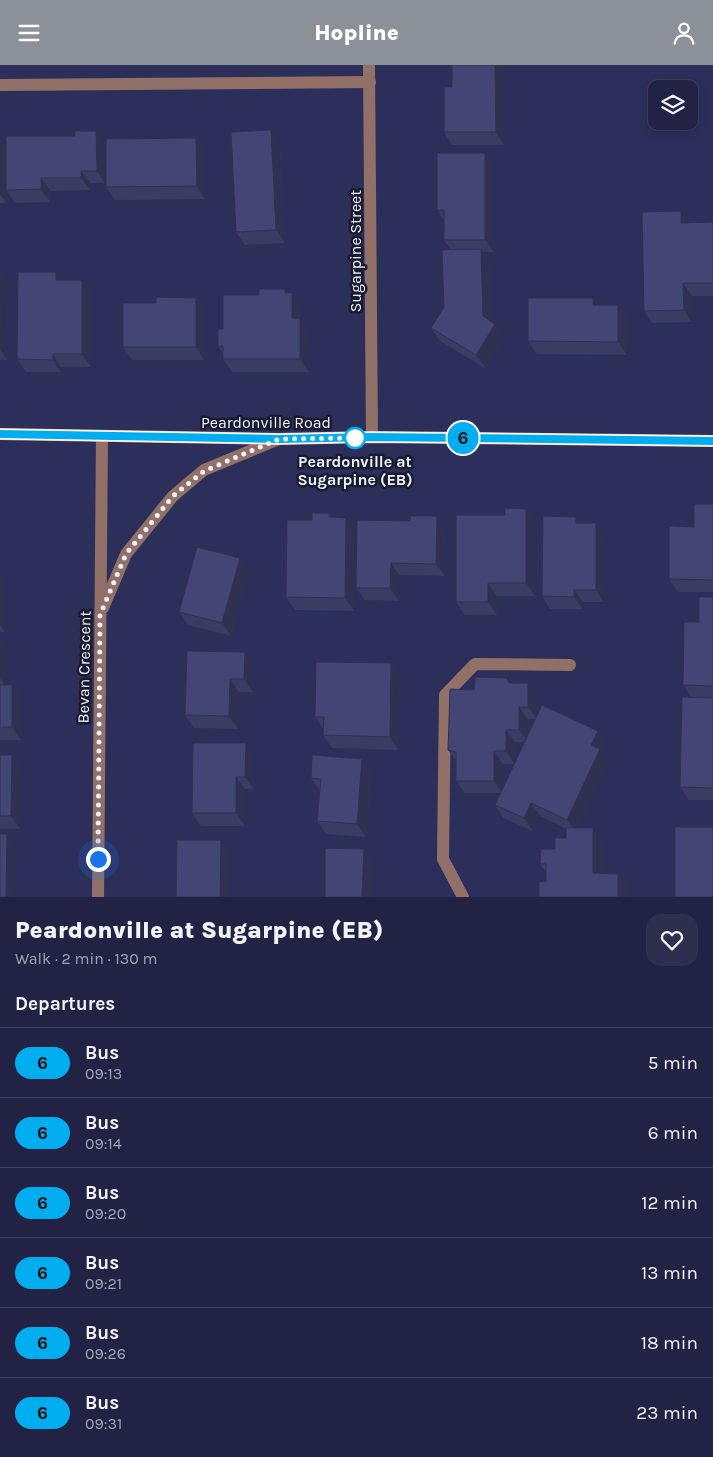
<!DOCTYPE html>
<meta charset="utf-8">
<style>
:root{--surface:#222344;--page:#2e2f4f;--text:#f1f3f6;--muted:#a2a4b2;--line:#3f405d;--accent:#8c9099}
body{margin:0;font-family:Karla,sans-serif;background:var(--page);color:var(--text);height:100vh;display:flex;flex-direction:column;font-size:19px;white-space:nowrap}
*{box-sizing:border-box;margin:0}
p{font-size:16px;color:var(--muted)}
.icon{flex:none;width:28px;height:28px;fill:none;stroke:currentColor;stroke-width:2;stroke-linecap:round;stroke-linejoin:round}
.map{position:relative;height:832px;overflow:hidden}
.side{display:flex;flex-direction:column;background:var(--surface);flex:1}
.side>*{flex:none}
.badge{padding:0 10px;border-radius:16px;font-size:18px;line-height:32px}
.buttons{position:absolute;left:648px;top:15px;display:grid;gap:10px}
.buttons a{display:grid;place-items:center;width:50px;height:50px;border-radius:10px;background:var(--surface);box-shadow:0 2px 8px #0003,0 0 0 1px var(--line);font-size:25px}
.you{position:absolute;width:25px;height:25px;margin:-12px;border:4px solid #fff;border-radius:50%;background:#1a73e8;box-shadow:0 0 0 8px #1a73e833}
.map>.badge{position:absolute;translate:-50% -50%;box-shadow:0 0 0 2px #fff}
h2{padding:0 15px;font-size:19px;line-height:45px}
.round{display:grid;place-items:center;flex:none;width:52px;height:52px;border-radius:15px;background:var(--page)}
.headline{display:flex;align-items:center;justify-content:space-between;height:85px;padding:0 15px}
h1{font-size:24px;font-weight:800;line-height:38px}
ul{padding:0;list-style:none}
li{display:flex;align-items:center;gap:15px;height:70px;padding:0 15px;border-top:1px solid var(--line)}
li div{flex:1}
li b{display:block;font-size:19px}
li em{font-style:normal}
li .badge{min-width:55px;font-weight:700;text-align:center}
header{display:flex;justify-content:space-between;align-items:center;height:65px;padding:0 15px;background:var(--accent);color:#fff;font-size:22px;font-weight:800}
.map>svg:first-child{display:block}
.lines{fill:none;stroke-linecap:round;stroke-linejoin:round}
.minor{stroke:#917167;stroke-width:12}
.major{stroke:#eead97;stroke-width:12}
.wall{fill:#3a3c64;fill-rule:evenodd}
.shaded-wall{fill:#2f3151}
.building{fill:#434674;stroke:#2f3151}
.line-casing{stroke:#fff;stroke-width:11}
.line{stroke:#00aeef;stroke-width:8}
.walk{stroke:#f0f1fd;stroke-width:5;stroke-dasharray:0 9}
.stop-dot{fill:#fff;stroke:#00aeef;stroke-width:2.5}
.labels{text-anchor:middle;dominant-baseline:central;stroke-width:5;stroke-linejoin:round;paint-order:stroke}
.street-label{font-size:16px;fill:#f0f1fd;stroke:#181a2e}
.stop-label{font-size:16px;font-weight:bold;fill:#f0f1fd;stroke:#181a2e}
</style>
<header><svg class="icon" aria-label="menu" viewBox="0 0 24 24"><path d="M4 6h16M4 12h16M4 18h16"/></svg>Hopline<svg class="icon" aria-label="person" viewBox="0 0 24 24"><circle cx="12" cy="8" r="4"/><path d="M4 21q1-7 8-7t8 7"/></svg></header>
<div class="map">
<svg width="713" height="832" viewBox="0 0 713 832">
<rect width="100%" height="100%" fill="#2d2f5b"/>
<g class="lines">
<g class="minor">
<polyline points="369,0 372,372"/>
<polyline points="0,20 370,17"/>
<polyline points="103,543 126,489 173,431 204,405 279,374"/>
<polyline points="98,832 102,372"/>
<polyline points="463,832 443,794 445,630 475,599 570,600"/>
</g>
<polyline class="major" points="0,369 279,374 372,372 713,376"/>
</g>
<g class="wall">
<polygon points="452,0 502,0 504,3 504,80 452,80 444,67 452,22"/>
<polygon points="196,73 205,86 205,134 115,135 106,122"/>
<polygon points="0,74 6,83 105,79 105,118 90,118 90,125 50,126 50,137 15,138 6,125 6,123 6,138 0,138"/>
<polygon points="280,78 285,178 245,180 236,167"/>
<polygon points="494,100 494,187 483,187 490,196 491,257 504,272 485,303 440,276 431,263 444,242 451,184 444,175 444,155 437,145"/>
<polygon points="713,157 713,231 692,231 692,257 652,258 644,246 689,158"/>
<polygon points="0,205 8,217 7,295 0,295"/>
<polygon points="56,207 61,215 82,215 91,228 91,302 61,302 61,307 26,307 17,294"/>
<polygon points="288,228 301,240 301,255 308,266 309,307 232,307 223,294 223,288 218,281 223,264"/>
<polygon points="196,233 204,245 204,295 132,295 123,282 156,238"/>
<polygon points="593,233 598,240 618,240 627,252 627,290 537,289 528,276"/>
<polygon points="713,439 713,527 678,527 669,514 694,462"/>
<polygon points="329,448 332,452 354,465 354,546 295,545 286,532 312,455"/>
<polygon points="505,450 535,456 535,531 497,531 497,550 465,550 456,537"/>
<polygon points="357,455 446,464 445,511 399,510 399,536 365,535 356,523"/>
<polygon points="581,458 605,471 604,537 583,537 583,544 550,544 542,531"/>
<polygon points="240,493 249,506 231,571 188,560 179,547"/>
<polygon points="0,509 5,517 5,567 0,567"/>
<polygon points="713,532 713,735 689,735 680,722 692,633 683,620 699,557"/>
<polygon points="0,575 8,587 8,620 12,620 21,633 21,675 0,675"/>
<polygon points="187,586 254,600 253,627 239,627 238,664 194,663 185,650"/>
<polygon points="391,598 400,611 398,685 332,683 323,670 323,664 315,652"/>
<path d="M511 618 537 631V649L607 678 603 687 609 697 578 763H593L602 776V808L618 809 627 822V832H539L546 817V807L540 799 566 773V764L540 751 533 766 503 753 495 740 500 728H465L456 716V696L448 685 474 625ZM528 654H535L528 668ZM515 677H524L515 697ZM503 699H514L503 721Z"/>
<polygon points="0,690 12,690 21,703 20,764 0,764"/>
<polygon points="254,691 254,724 245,724 245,761 201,761 192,748"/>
<polygon points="371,707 366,772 326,769 317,756 320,726 311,713"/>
</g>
<g class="shaded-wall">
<polygon points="495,0 502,0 504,3 504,80 496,67"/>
<polygon points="271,65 280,78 285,178 276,165"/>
<polygon points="96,66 105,79 105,118 97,106"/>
<polygon points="196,73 205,86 205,134 197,121"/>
<polygon points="0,74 6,83 6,138 0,129"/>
<polygon points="485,88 494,100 494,187 485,175"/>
<polygon points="81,106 90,118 90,125 81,113"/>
<polygon points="41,113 50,126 50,137 41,124"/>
<polygon points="681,146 690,159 681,158"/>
<polygon points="481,184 490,196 492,264 483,251"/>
<polygon points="0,205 8,217 7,295 0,284"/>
<polygon points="56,207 64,220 56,215"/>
<polygon points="82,215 91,228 91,302 82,289"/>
<polygon points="683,218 692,231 692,257 684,245"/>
<polygon points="285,224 292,233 292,228 301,240 301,255 308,266 309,307 300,294 285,228"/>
<polygon points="196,233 204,245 204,295 196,282"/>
<polygon points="593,233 602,246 593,240"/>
<polygon points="618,240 627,252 627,290 618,277"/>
<polygon points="495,259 504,272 485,303 476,290"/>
<polygon points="53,289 61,302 61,307 53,295"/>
<polygon points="526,444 535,456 535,531 526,518"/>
<polygon points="437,451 446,464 445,511 436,499"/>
<polygon points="576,452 585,464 576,458"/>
<polygon points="346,453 354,465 354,546 345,533"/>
<polygon points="596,458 605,471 604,537 596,525"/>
<polygon points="240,493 249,506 231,571 222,558"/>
<polygon points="391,498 399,510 399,536 390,523"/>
<polygon points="0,509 5,517 5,567 0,560"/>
<polygon points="488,518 497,531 497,550 488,537"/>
<polygon points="574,525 583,537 583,544 574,532"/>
<polygon points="0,575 8,587 8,625 0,613"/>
<polygon points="245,587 254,600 253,627 244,614"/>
<polygon points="391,598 400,611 398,685 390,672"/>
<polygon points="230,614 239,627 238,664 229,651"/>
<polygon points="528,618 537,631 537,654 528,642"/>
<polygon points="12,620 21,633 21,675 12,662"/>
<polygon points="519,642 528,654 528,677 519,665"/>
<polygon points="506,665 515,677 515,699 506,686"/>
<polygon points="598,666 607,678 603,687 609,697 576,768 567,755 591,680"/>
<polygon points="246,678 254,691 254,724 245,712"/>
<polygon points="494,686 503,699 503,728 494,716"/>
<polygon points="12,690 21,703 20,764 11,751"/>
<polygon points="362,694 371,707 366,772 357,759"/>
<polygon points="236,712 245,724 245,761 236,748"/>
<polygon points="531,738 540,751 533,766 524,753"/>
<polygon points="593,763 602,776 602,821 593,808"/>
<polygon points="7,769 16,782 15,832 6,832"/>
<polygon points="221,775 230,788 229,832 220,832"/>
<polygon points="364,784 373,797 372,832 362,832"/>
<polygon points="618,809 627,822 627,832 618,832"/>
</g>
<g class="building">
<polygon points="452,0 495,0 496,67 444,67 444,22 452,22"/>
<polygon points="271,65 276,165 236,167 231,67"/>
<polygon points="75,66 96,66 97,106 81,106 81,113 41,113 41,124 6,125 6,71 75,71"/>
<polygon points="196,73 197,121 106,122 106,74"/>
<polygon points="437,88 485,88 485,175 444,175 444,145 437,145"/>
<polygon points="681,146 681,158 713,157 713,218 683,218 684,245 644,246 642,147"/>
<polygon points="481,184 483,251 495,259 476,290 431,263 444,242 442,185"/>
<polygon points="18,207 56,207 56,215 82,215 82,289 53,289 53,295 17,294"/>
<polygon points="259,224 285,224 285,228 292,228 292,253 300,253 300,294 223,294 223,281 218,281 218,264 223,264 223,230 259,230"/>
<polygon points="156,232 196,233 196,282 123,282 123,238 156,238"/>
<polygon points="528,233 593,233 593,240 618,240 618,277 528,276"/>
<polygon points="694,439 713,439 713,515 669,514 669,461 694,462"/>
<polygon points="505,443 526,444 526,518 488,518 488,537 456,537 456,450 505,450"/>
<polygon points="312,448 329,448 329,452 346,453 345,533 286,532 287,455 312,455"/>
<polygon points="410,451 437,451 436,499 391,498 390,523 356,523 357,455 410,456"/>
<polygon points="543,451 576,452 576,458 596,458 596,525 574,525 574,532 542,531"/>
<polygon points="197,482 240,493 222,558 179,547"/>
<polygon points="699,532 713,532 713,621 683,620 684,557 699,557"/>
<polygon points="187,586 245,587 244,614 230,614 229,651 185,650"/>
<polygon points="316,597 391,598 390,672 323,670 324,652 315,652"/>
<polygon points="475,612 507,613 509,618 528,618 528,642 519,642 519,665 506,665 506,686 494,686 494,716 456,716 456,687 448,685 450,624 474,625"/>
<rect x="0" y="620" width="12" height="42"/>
<polygon points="682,632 713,633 713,723 680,722"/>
<polygon points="542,640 598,666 591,680 600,684 567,755 531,738 524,753 495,740"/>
<polygon points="193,678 246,678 245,712 236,712 236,748 192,748"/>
<polygon points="0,690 12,690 11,751 0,751"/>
<polygon points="312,690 362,694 357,759 317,756 321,714 311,713"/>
<rect x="675" y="762" width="38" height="70"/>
<polygon points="566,763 593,763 593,808 618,809 618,832 539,832 539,816 546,817 546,799 540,799 541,784 555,784 555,773 566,773"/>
<polygon points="0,769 7,769 6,832 0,832"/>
<polygon points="177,775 221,775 220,832 176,832"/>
<polygon points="325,783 364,784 362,832 325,832"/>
</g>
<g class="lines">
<defs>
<polyline id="line" points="0,369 279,374 372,372 713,376"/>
</defs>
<use href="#line" class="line-casing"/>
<use href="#line" class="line"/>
<polyline class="walk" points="98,794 100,550 126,489 173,431 204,406 279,374 355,373"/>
</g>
<circle class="stop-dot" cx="355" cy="373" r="10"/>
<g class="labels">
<g class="street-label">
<text transform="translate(355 186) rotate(-90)">Sugarpine Street</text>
<text x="266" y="357">Peardonville Road</text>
<text transform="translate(84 602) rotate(-89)">Bevan Crescent</text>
</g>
<g class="stop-label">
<text x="355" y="396">Peardonville at<tspan x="355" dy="18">Sugarpine (EB)</tspan></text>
</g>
</g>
</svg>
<div class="buttons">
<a><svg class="icon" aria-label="layers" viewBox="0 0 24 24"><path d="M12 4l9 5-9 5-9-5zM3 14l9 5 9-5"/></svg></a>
</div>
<div class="you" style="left:98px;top:794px"></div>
<b class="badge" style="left:463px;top:373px;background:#00aeef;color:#111">6</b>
</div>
<section class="side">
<div class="headline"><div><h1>Peardonville at Sugarpine (EB)</h1><p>Walk · 2 min · 130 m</p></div><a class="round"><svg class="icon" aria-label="heart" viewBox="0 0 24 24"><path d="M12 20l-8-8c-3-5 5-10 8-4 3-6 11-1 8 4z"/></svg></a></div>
<h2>Departures</h2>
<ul>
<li><span class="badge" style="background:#00aeef;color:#111">6</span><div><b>Bus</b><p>09:13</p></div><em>5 min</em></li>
<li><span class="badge" style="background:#00aeef;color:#111">6</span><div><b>Bus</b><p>09:14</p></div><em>6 min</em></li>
<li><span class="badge" style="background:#00aeef;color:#111">6</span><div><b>Bus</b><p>09:20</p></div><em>12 min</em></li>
<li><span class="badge" style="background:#00aeef;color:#111">6</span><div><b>Bus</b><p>09:21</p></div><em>13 min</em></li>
<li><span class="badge" style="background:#00aeef;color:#111">6</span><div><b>Bus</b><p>09:26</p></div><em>18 min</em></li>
<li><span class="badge" style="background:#00aeef;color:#111">6</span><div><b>Bus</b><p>09:31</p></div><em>23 min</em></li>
</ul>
</section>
